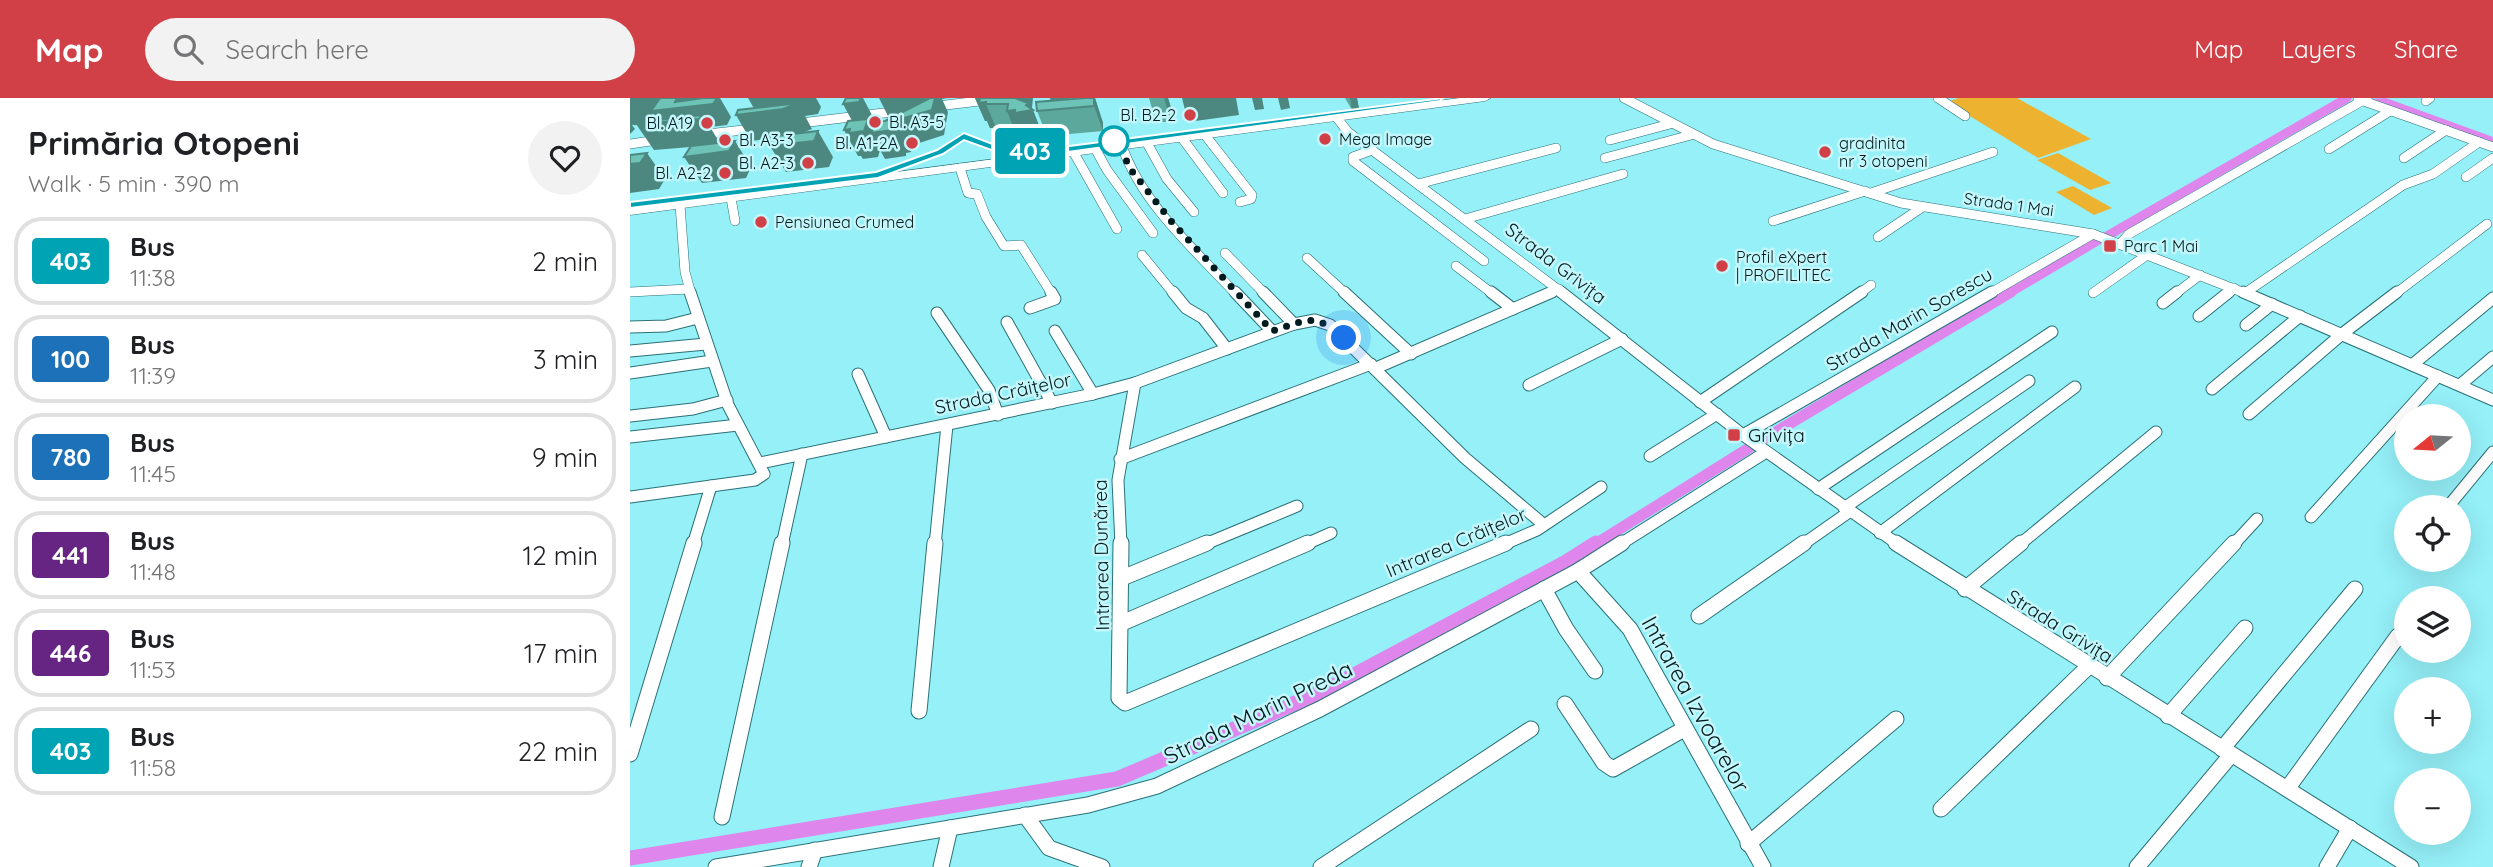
<!DOCTYPE html>
<meta charset="utf-8">
<style>
:root{--surface:#fff;--page:#f2f2f2;--text:#202124;--muted:#757577;--line:#e0e0e0;--accent:#d04046}
body{margin:0;font-family:Quicksand,sans-serif;background:var(--page);color:var(--text);height:100vh;display:flex;flex-direction:column;font-size:26px;white-space:nowrap}
*{box-sizing:border-box;margin:0}
p{font-size:23px;color:var(--muted)}
.icon{flex:none;width:38px;height:38px;fill:none;stroke:currentColor;stroke-width:2;stroke-linecap:round;stroke-linejoin:round}
.map{position:relative;flex:1;overflow:hidden}
.drawer{display:flex;flex-direction:column;background:var(--surface);width:630px}
.drawer>*{flex:none}
.badge{padding:0 14px;border-radius:5px;font-size:24px;line-height:46px}
.needle{width:46px;rotate:252deg}
.fabs{position:absolute;left:1764px;top:306px;display:grid;gap:14px}
.fabs a{display:grid;place-items:center;width:77px;height:77px;border-radius:50%;background:var(--surface);box-shadow:0 7px 28px #0002;font-size:35px}
.you{position:absolute;width:35px;height:35px;margin:-18px;border:5px solid #fff;border-radius:50%;background:#1a73e8;box-shadow:0 0 0 10px #1a73e833}
.map>.badge{position:absolute;translate:-50% -50%;box-shadow:0 0 0 4px #fff}
.round{display:grid;place-items:center;flex:none;width:74px;height:74px;border-radius:37px;background:var(--page)}
.summary{display:flex;align-items:center;justify-content:space-between;height:119px;padding:0 28px}
h1{font-size:33px;font-weight:700;line-height:52px}
ul{padding:0;list-style:none}
li{display:flex;align-items:center;gap:21px;height:88px;margin:0 14px 10px;padding:0 14px;border:4px solid var(--line);border-radius:28px}
li div{flex:1}
li b{display:block;font-size:26px}
li em{font-style:normal}
li .badge{min-width:77px;font-weight:700;text-align:center}
header{display:flex;align-items:center;gap:42px;box-sizing:border-box;height:98px;padding:0 35px;background:var(--accent);color:#fff}
header strong{font-size:33px}
nav{display:flex;gap:38px;margin-inline-start:auto;font-size:24px}
.search{width:490px;height:63px;background:var(--page);display:flex;align-items:center;gap:18px;box-sizing:border-box;padding:0 24px;border-radius:38px;color:var(--muted);font-size:26px}
main{display:flex;flex:1;min-height:0}
.map>svg:first-child{display:block}
.green{fill:#ecb230}
.lines{fill:none;stroke-linecap:round;stroke-linejoin:round}
.canal-far2{stroke:#df86ec;stroke-width:9}
.canal-far1{stroke:#df86ec;stroke-width:11}
.canal{stroke:#df86ec;stroke-width:15}
.river{fill:#df86ec;fill-rule:evenodd}
.minor-far2-casing{stroke:#2a7177;stroke-width:10}
.minor-far1-casing{stroke:#2a7177;stroke-width:13}
.minor-casing{stroke:#2a7177;stroke-width:17}
.major-casing{stroke:#2a7177;stroke-width:2}
.highway-casing{stroke:#2a7177;stroke-width:1}
.minor-far2{stroke:#fff;stroke-width:9}
.minor-far1{stroke:#fff;stroke-width:11}
.minor{stroke:#fff;stroke-width:15}
.major{fill:#fff;fill-rule:evenodd}
.highway{fill:#fff;fill-rule:evenodd}
.wall{fill:#5da89d}
.shaded-wall{fill:#4c887f}
.building{fill:#6cc3b6;stroke:#4c887f;stroke-width:2}
.line{fill:#00a3b4;stroke:#fff;stroke-width:2}
.walk{stroke:#001a1d;stroke-width:7;stroke-dasharray:0 12.6}
.poi-dot{fill:#d04046;stroke:#c4f7fb;stroke-width:2.5}
.stop-dot{fill:#fff;stroke:#00a3b4;stroke-width:3.5}
.labels{text-anchor:middle;dominant-baseline:central;stroke-width:5;stroke-linejoin:round;paint-order:stroke}
.far-poi-label{font-size:16px;fill:#001a1d;stroke:#c4f7fb;text-anchor:start}
.far-street-label{font-size:16px;fill:#001a1d;stroke:#c4f7fb}
.street-label{font-size:19px;fill:#001a1d;stroke:#c4f7fb}
.poi-label{font-size:19px;fill:#001a1d;stroke:#c4f7fb;text-anchor:start}
.near-street-label{font-size:23px;fill:#001a1d;stroke:#c4f7fb}
</style>
<header>
<strong>Map</strong>
<div class="search"><svg class="icon" aria-label="search" viewBox="0 0 24 24"><circle cx="10" cy="10" r="6"/><path d="M15 15l6 6"/></svg>Search here</div>
<nav><a>Map</a><a>Layers</a><a>Share</a></nav>
</header>
<main>
<section class="drawer">
<div class="summary"><div><h1>Primăria Otopeni</h1><p>Walk · 5 min · 390 m</p></div><a class="round"><svg class="icon" aria-label="heart" viewBox="0 0 24 24"><path d="M12 20l-8-8c-3-5 5-10 8-4 3-6 11-1 8 4z"/></svg></a></div>
<ul>
<li><span class="badge" style="background:#00a3b4;color:#fff">403</span><div><b>Bus</b><p>11:38</p></div><em>2 min</em></li>
<li><span class="badge" style="background:#1d71b8;color:#fff">100</span><div><b>Bus</b><p>11:39</p></div><em>3 min</em></li>
<li><span class="badge" style="background:#1d71b8;color:#fff">780</span><div><b>Bus</b><p>11:45</p></div><em>9 min</em></li>
<li><span class="badge" style="background:#662483;color:#fff">441</span><div><b>Bus</b><p>11:48</p></div><em>12 min</em></li>
<li><span class="badge" style="background:#662483;color:#fff">446</span><div><b>Bus</b><p>11:53</p></div><em>17 min</em></li>
<li><span class="badge" style="background:#00a3b4;color:#fff">403</span><div><b>Bus</b><p>11:58</p></div><em>22 min</em></li>
</ul>
</section>
<div class="map">
<svg width="1863" height="769" viewBox="0 0 1863 769">
<rect width="100%" height="100%" fill="#95f0f8"/>
<g class="green">
<polygon points="1329,0 1387,0 1461,41 1408,60 1317,4"/>
<polygon points="1428,55 1481,85 1460,92 1407,62"/>
<polygon points="1443,88 1482,110 1464,117 1426,94"/>
</g>
<g class="lines">
<g class="canal-far2">
<polyline points="1477,138 1717,0"/>
<polyline points="1378,196 1469,142"/>
</g>
<g class="canal-far1">
<polyline points="1132,342 1381,194"/>
<polyline points="964,447 1119,350"/>
</g>
<polyline class="canal" points="0,760 487,681 696,592 936,464 966,445"/>
<polygon class="river" points="1756,0 1863,39 1863,48 1739,1"/>
<defs>
<g id="minor-far2">
<polyline points="994,0 1083,46 1271,105 1463,136 1617,196"/>
<polyline points="1308,0 1335,18"/>
<polyline points="1728,1 1863,49"/>
<polyline points="1796,3 1800,0"/>
<polyline points="299,9 375,0"/>
<polyline points="707,20 718,34 934,196"/>
<polyline points="163,26 270,13"/>
<polyline points="69,37 131,30"/>
<polyline points="575,37 622,97 621,101 610,104"/>
<polyline points="552,40 593,95"/>
<polyline points="980,42 1040,26"/>
<polyline points="517,45 537,81 564,114"/>
<polyline points="0,46 34,41"/>
<path d="M492 48C512 106 565 152 606 196"/>
<polyline points="1699,51 1760,13"/>
<polyline points="466,52 477,72 523,135"/>
<polyline points="742,52 723,59 723,63 854,163"/>
<polyline points="444,55 487,131"/>
<polyline points="975,60 1061,37"/>
<polyline points="1774,60 1816,32"/>
<polyline points="330,70 338,95 347,96 356,119 374,148 391,147 422,196"/>
<polyline points="1836,79 1863,60"/>
<polyline points="788,86 926,50"/>
<polyline points="1241,95 1363,54"/>
<polyline points="101,100 105,123"/>
<polyline points="50,107 55,174 61,196"/>
<polyline points="835,121 993,76"/>
<polyline points="1143,123 1235,93"/>
<polyline points="1248,139 1291,110"/>
<polyline points="1490,146 1499,136 1737,0"/>
<polyline points="595,155 635,196"/>
<polyline points="512,157 544,196"/>
<polyline points="677,160 716,196"/>
<polyline points="826,168 863,196"/>
<polyline points="0,194 59,191"/>
<polyline points="1463,195 1517,157"/>
<polyline points="1615,195 1773,87 1803,76 1849,44"/>
<polyline points="918,196 929,191"/>
<polyline points="1229,196 1241,187"/>
<polyline points="1359,196 1463,136"/>
<polyline points="1545,196 1570,177"/>
<polyline points="1597,196 1604,190"/>
<polyline points="1765,196 1857,126"/>
</g>
<g id="minor-far1">
<polyline points="543,194 556,210 573,220 597,251"/>
<polyline points="605,194 642,233"/>
<polyline points="633,194 664,226"/>
<polyline points="714,194 781,256"/>
<polyline points="861,194 883,211"/>
<polyline points="931,194 1113,337 1269,447"/>
<polyline points="1613,194 1863,302"/>
<polyline points="1533,205 1547,194"/>
<polyline points="400,210 425,201 421,194"/>
<polyline points="307,215 359,292 368,317"/>
<polyline points="1569,218 1599,194"/>
<polyline points="377,224 422,305"/>
<polyline points="1616,227 1642,206"/>
<polyline points="0,229 36,228 68,220"/>
<polyline points="425,233 463,296"/>
<polyline points="0,253 76,246"/>
<polyline points="1782,267 1863,200"/>
<polyline points="746,270 922,194"/>
<polyline points="0,275 82,263"/>
<polyline points="228,276 256,339"/>
<polyline points="899,287 992,241"/>
<polyline points="1830,287 1863,259"/>
<polyline points="1582,291 1670,218"/>
<polyline points="1070,304 1232,194"/>
<polyline points="1619,316 1712,236 1767,194"/>
<polyline points="0,318 63,311 97,302"/>
<polyline points="1113,337 1362,194"/>
<polyline points="0,339 108,327"/>
<polyline points="1020,358 1087,316"/>
<polyline points="490,361 741,266"/>
<polyline points="130,365 463,296 505,285 664,226 685,222 700,227 835,360 913,426"/>
<polyline points="1188,391 1422,234"/>
<polyline points="0,399 125,382 134,376 98,307 60,194"/>
<polyline points="1214,410 1399,283"/>
<polyline points="1817,410 1863,354"/>
<polyline points="1681,419 1808,278"/>
<polyline points="1250,435 1445,289"/>
<polyline points="63,447 81,388"/>
<polyline points="152,447 172,356"/>
<polyline points="305,447 317,327"/>
<polyline points="491,447 488,382 505,285"/>
<polyline points="573,447 667,408"/>
<polyline points="674,447 701,435"/>
<polyline points="872,447 907,432 971,389"/>
<polyline points="989,447 1136,354"/>
<polyline points="1172,447 1219,414"/>
<polyline points="1389,447 1526,334"/>
<polyline points="1603,447 1627,421"/>
</g>
<g id="minor">
<polyline points="491,445 489,600 495,605 876,445"/>
<polyline points="1266,445 1781,769"/>
<polyline points="948,473 1000,531 1133,769"/>
<polyline points="492,480 577,445"/>
<polyline points="914,491 936,531 965,573"/>
<polyline points="1335,491 1391,445"/>
<polyline points="1069,518 1174,445"/>
<polyline points="492,525 678,445"/>
<polyline points="1477,580 1604,445"/>
<polyline points="935,606 974,665 983,671 1054,631"/>
<polyline points="289,613 305,445"/>
<polyline points="1538,618 1615,530"/>
<polyline points="1592,651 1725,491"/>
<polyline points="0,656 64,445"/>
<polyline points="1657,691 1768,538"/>
<polyline points="1311,711 1458,569"/>
<polyline points="395,717 419,750 472,769"/>
<polyline points="92,719 152,445"/>
<polyline points="1118,746 1266,621"/>
<polyline points="86,769 458,707 527,688 690,611 948,473 992,445"/>
<polyline points="179,769 185,752"/>
<polyline points="311,769 320,730"/>
<polyline points="691,769 901,631"/>
<polyline points="1507,769 1601,657"/>
<polyline points="1697,769 1720,730"/>
</g>
<polygon id="major" points="336,0 346,0 344,6 340,7 335,4"/>
<polygon id="highway" points="830,0 861,0 855,3 0,117 0,109"/>
</defs>
<use href="#minor-far2" class="minor-far2-casing"/>
<use href="#minor-far1" class="minor-far1-casing"/>
<use href="#minor" class="minor-casing"/>
<use href="#major" class="major-casing"/>
<use href="#highway" class="highway-casing"/>
<use href="#minor-far2" class="minor-far2"/>
<use href="#minor-far1" class="minor-far1"/>
<use href="#minor" class="minor"/>
<use href="#major" class="major"/>
<use href="#highway" class="highway"/>
</g>
<g class="wall">
<polygon points="345,0 402,10 400,10 403,12 413,38 395,40 394,38 387,39 384,31 367,32 366,30 360,30 357,23 355,23"/>
<polygon points="420,0 440,0 439,1 465,0 473,25 473,33 417,38 407,13 421,3"/>
<polygon points="519,0 538,0 542,13 541,24 526,24"/>
<polygon points="715,0 727,0 729,11 722,12"/>
</g>
<g class="shaded-wall">
<polygon points="0,0 32,0 45,4 47,0 90,0 101,19 97,27 80,29 88,42 85,47 24,52 6,26 29,24 23,16 16,25 2,27 5,31 0,36"/>
<polygon points="118,0 186,0 191,9 188,16 175,18 182,31 167,37 121,43 106,17 126,14"/>
<polygon points="231,0 233,0 245,23 242,29 245,34 261,24 249,0 318,0 312,1 318,14 314,37 283,47 281,54 276,55 276,58 255,61 250,52 248,59 233,61 231,58 228,58 214,32 227,32 213,6"/>
<polygon points="345,0 352,0 356,4 356,6 366,30 360,30 357,23 355,23"/>
<polygon points="359,0 403,0 402,10 400,10 401,13 403,12 413,38 395,40 394,38 387,39 377,13 385,12 398,13"/>
<polygon points="420,0 440,0 439,7 424,9"/>
<polygon points="465,0 473,25 473,33 464,8"/>
<polygon points="534,0 538,0 542,13 541,24"/>
<polygon points="552,0 606,0 609,17 558,24"/>
<polygon points="622,0 632,0 634,11 625,12"/>
<polygon points="648,0 658,0 660,10 651,12"/>
<polygon points="720,0 727,0 729,11 722,12"/>
<polygon points="188,33 203,59 199,69 156,74 140,48"/>
<polygon points="105,43 121,69 116,80 72,85 54,59"/>
<polygon points="17,55 35,81 29,91 0,95 0,66"/>
</g>
<g class="building">
<polygon points="30,0 47,0 45,4 73,0 87,0 83,6 21,13"/>
<polygon points="216,0 231,0 229,4 213,6"/>
<polygon points="300,0 305,0 302,12 270,21 268,28 263,29 263,32 241,35 245,24 255,23"/>
<polygon points="350,0 385,0 398,5 396,7 403,12 385,15 385,12 377,13 378,6 356,6 356,4 349,5"/>
<polygon points="455,0 464,0 464,8 407,13 406,4"/>
<polygon points="168,5 153,11 106,17 108,12"/>
<polygon points="72,17 69,21 6,26 8,24"/>
<polygon points="238,21 234,33 219,35 220,31 214,32 218,23"/>
<polygon points="188,33 184,43 140,48 145,38"/>
<polygon points="105,43 99,53 54,59 61,48"/>
<polygon points="17,55 10,65 0,66 0,57"/>
</g>
<polygon class="line" points="810,3 416,57 364,53 334,42 313,56 248,80 0,110 0,104 246,74 307,52 334,35 365,47 416,51 813,0"/>
<g class="lines">
<path class="walk" d="M484 43 492 48 498 68 541 123 642 233C676 222 686 214 714 240"/>
</g>
<g class="poi-dot">
<circle cx="560" cy="17" r="7"/>
<circle cx="245" cy="24" r="7"/>
<circle cx="77" cy="25" r="7"/>
<circle cx="695" cy="41" r="7"/>
<circle cx="95" cy="42" r="7"/>
<circle cx="282" cy="45" r="7"/>
<circle cx="1195" cy="54" r="7"/>
<circle cx="178" cy="65" r="7"/>
<circle cx="95" cy="75" r="7"/>
<circle cx="131" cy="124" r="7"/>
<rect x="1473" y="141" width="14" height="14" rx="3.5"/>
<circle cx="1092" cy="168" r="7"/>
<rect x="1097" y="330" width="14" height="14" rx="3.5"/>
</g>
<circle class="stop-dot" cx="484" cy="43" r="14"/>
<g class="labels">
<g class="far-poi-label">
<text x="546" y="17" text-anchor="end">Bl. B2-2</text>
<text x="259" y="24">Bl. A3-5</text>
<text x="63" y="25" text-anchor="end">Bl. A19</text>
<text x="709" y="41">Mega Image</text>
<text x="109" y="42">Bl. A3-3</text>
<text x="268" y="45" text-anchor="end">Bl. A1-2A</text>
<text x="1209" y="45">gradinita<tspan x="1209" dy="18">nr 3 otopeni</tspan></text>
<text x="164" y="65" text-anchor="end">Bl. A2-3</text>
<text x="81" y="75" text-anchor="end">Bl. A2-2</text>
<text x="145" y="124">Pensiunea Crumed</text>
<text x="1494" y="148">Parc 1 Mai</text>
<text x="1106" y="159">Profil eXpert<tspan x="1106" dy="18">| PROFILITEC</tspan></text>
</g>
<g class="far-street-label">
<text transform="translate(1379 106) rotate(8)">Strada 1 Mai</text>
</g>
<g class="street-label">
<text transform="translate(926 165) rotate(37)">Strada Grivița</text>
<text transform="translate(1279 221) rotate(-30)">Strada Marin Sorescu</text>
<text transform="translate(373 295) rotate(-12)">Strada Crăițelor</text>
<text transform="translate(826 444) rotate(-23)">Intrarea Crăițelor</text>
<text transform="translate(471 457) rotate(-91)">Intrarea Dunărea</text>
<text transform="translate(1430 528) rotate(32)">Strada Grivița</text>
</g>
<g class="poi-label">
<text x="1118" y="337">Grivița</text>
</g>
<g class="near-street-label">
<text transform="translate(1066 606) rotate(61)">Intrarea Izvoarelor</text>
<text transform="translate(628 614) rotate(-26)">Strada Marin Preda</text>
</g>
</g>
</svg>
<div class="fabs">
<a><svg class="needle" viewBox="-14 -14 28 28"><path d="M0-13l5 13h-10z" fill="#e53935"/><path d="M0 13l5-13h-10z" fill="#757577"/></svg></a>
<a><svg class="icon" aria-label="locate" viewBox="0 0 24 24"><circle cx="12" cy="12" r="6"/><path d="M12 2v4M12 18v4M2 12h4M18 12h4"/></svg></a>
<a><svg class="icon" aria-label="layers" viewBox="0 0 24 24"><path d="M12 4l9 5-9 5-9-5zM3 14l9 5 9-5"/></svg></a>
<a>+</a>
<a>−</a>
</div>
<div class="you" style="left:714px;top:240px"></div>
<b class="badge" style="left:400px;top:53px;background:#00a3b4;color:#fff">403</b>
</div>
</main>
